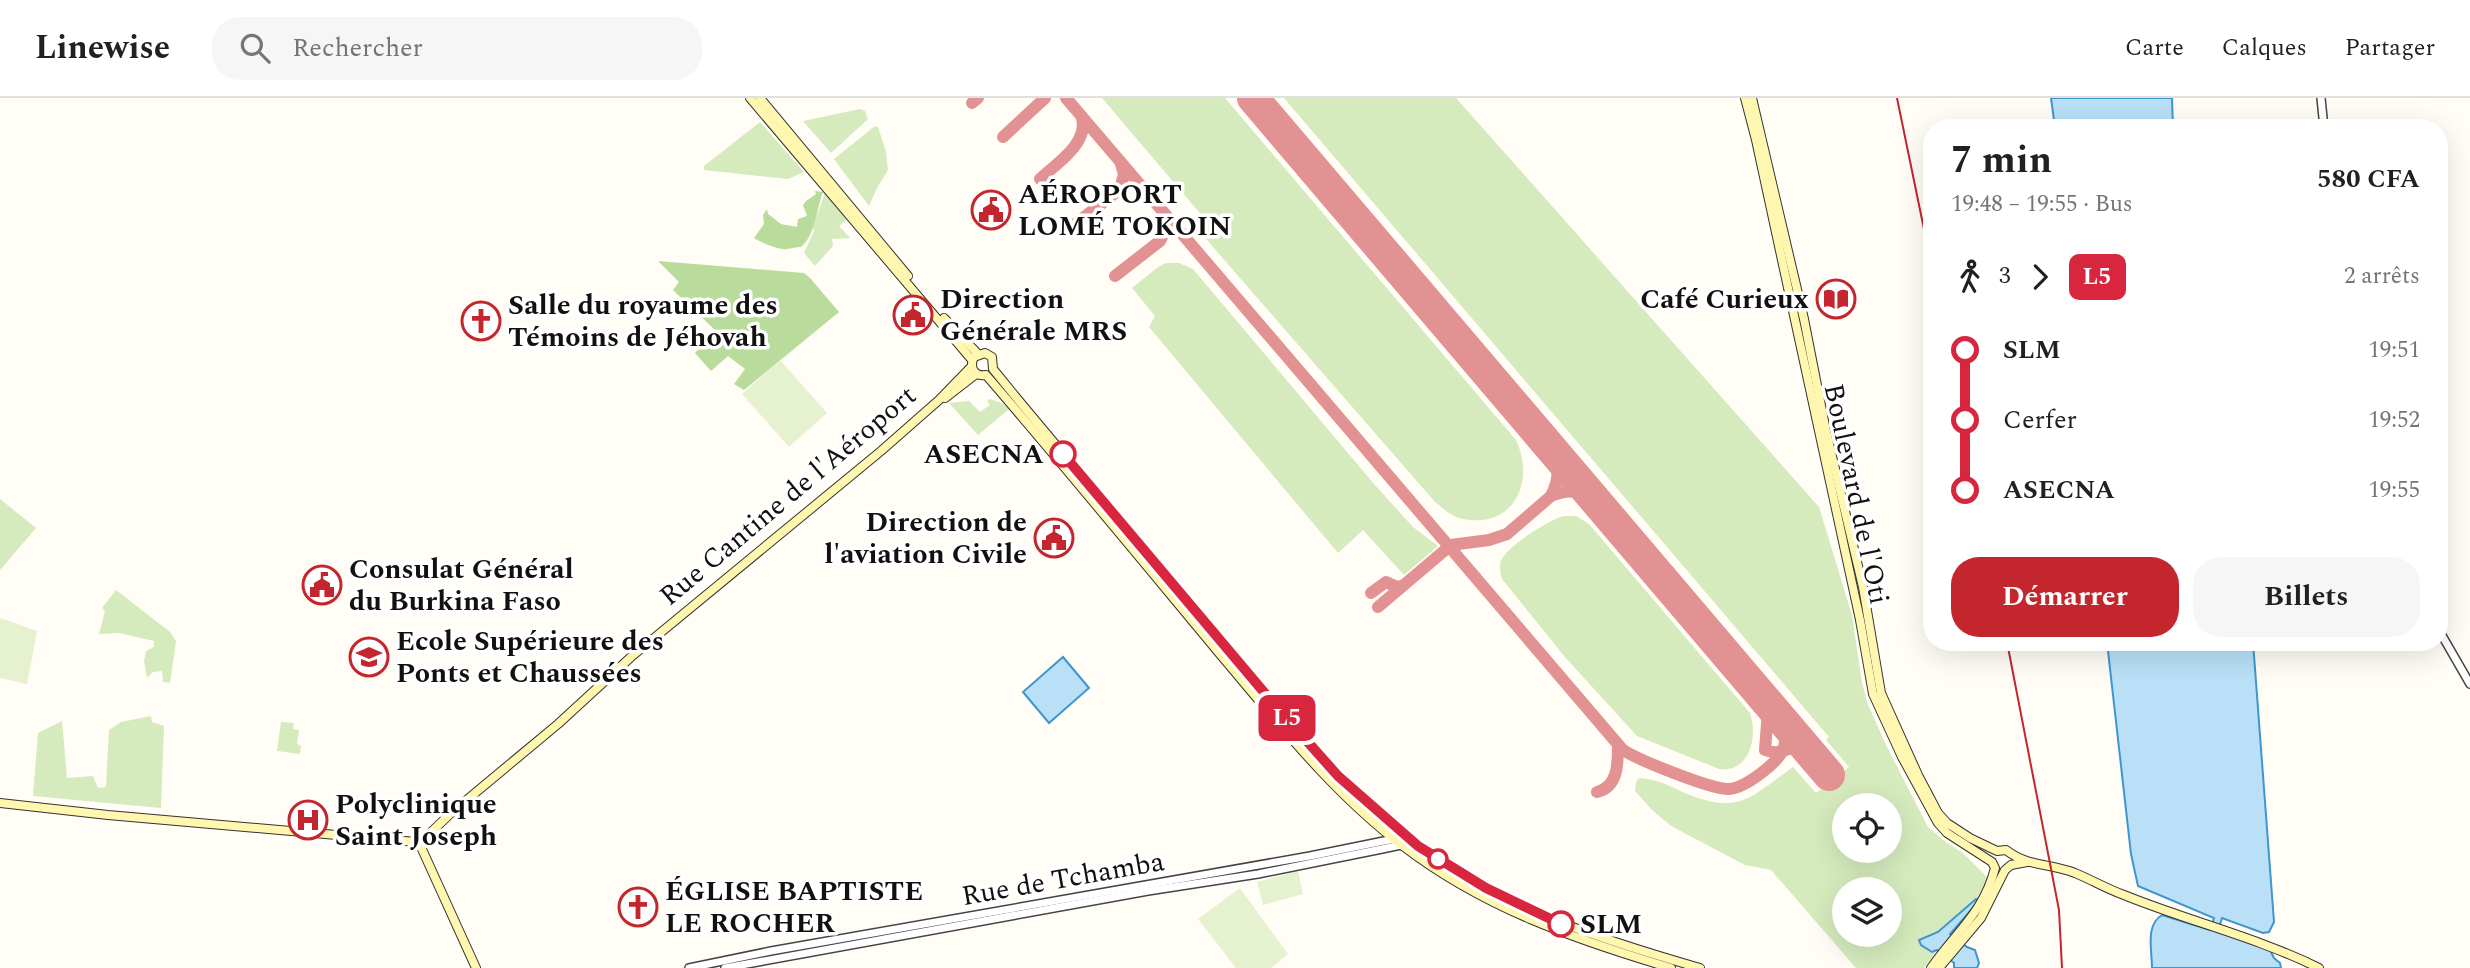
<!DOCTYPE html>
<html lang="fr">
<meta charset="utf-8">
<style>
:root{--surface:#fff;--page:#f6f6f6;--text:#202124;--muted:#757577;--line:#e0e0e0;--accent:#c4262e}
body{margin:0;font-family:Spectral,serif;background:var(--page);color:var(--text);height:100vh;display:flex;flex-direction:column;font-size:26px;white-space:nowrap}
*{box-sizing:border-box;margin:0}
p{font-size:23px;color:var(--muted)}
.icon{flex:none;width:38px;height:38px;fill:none;stroke:currentColor;stroke-width:2;stroke-linecap:round;stroke-linejoin:round}
.map{position:relative;flex:1;overflow:hidden}
.drawer{position:absolute;left:1923px;top:21px;width:525px;height:532px;display:flex;flex-direction:column;background:var(--surface);border-radius:28px;box-shadow:0 7px 28px #0002}
.drawer>*{flex:none}
.badge{padding:0 14px;border-radius:10px;font-size:24px;line-height:46px}
.fabs{position:absolute;left:1832px;top:695px;display:grid;gap:14px}
.fabs a{display:grid;place-items:center;width:70px;height:70px;border-radius:50%;background:var(--surface);box-shadow:0 7px 28px #0002;font-size:35px}
.map>.badge{position:absolute;translate:-50% -50%;box-shadow:0 0 0 4px #fff}
.legs{display:flex;align-items:center;gap:10px;height:77px;padding:0 28px;font-size:23px}
.legs p{margin-inline-start:auto}
.overview{display:flex;align-items:center;justify-content:space-between;height:119px;padding:0 28px}
h1{font-size:38px;font-weight:700;line-height:52px}
.action{display:flex;gap:14px;margin-top:auto;padding:14px 28px}
.action a{flex:1;height:80px;border-radius:28px;background:var(--accent);color:#fff;font-size:28px;font-weight:700;line-height:80px;text-align:center}
.action a+a{background:var(--page);color:var(--text)}
ul{padding:0 28px;list-style:none}
li{display:flex;align-items:center;gap:24px;height:70px;font-size:26px}
li i{display:grid;place-items:center;width:10px;height:100%;margin:0 9px;background:currentColor}
li i::after{content:'';width:18px;height:18px;margin:-9px;border:5px solid;border-radius:50%;background:var(--surface)}
li p{margin-inline-start:auto}
li:first-child i{background:linear-gradient(#0000 50%,currentColor 0)}
li:last-child i{background:linear-gradient(currentColor 50%,#0000 0)}
header{display:flex;align-items:center;gap:42px;box-sizing:border-box;height:98px;padding:0 35px;background:var(--surface);border-bottom:2px solid var(--line)}
header strong{font-size:33px}
nav{display:flex;gap:38px;margin-inline-start:auto;font-size:24px}
.search{width:490px;height:63px;background:var(--page);display:flex;align-items:center;gap:18px;box-sizing:border-box;padding:0 24px;border-radius:28px;color:var(--muted);font-size:26px}
.map>svg:first-child{display:block}
.green{fill:#d5ebbd;fill-rule:evenodd}
.forest{fill:#b9dc9c}
.pitch{fill:#e6f2cf}
.water{fill:#b9e0f7;stroke:#3f96cf;stroke-width:2}
.lines{fill:none;stroke-linecap:round;stroke-linejoin:round}
.taxiway{stroke:#e29292;stroke-width:12}
.runway{stroke:#e29292;stroke-width:32}
.tertiary-casing{stroke:#444;stroke-width:10}
.secondary-casing{stroke:#333;stroke-width:10}
.tertiary{stroke:#fff;stroke-width:7}
.secondary{stroke:#fff6b0;stroke-width:8}
.rail{stroke:#c4262e;stroke-width:2}
.line-1-casing{stroke:#fff;stroke-width:16}
.line-1{stroke:#d7263d;stroke-width:10}
.stop-1-dot{fill:#fff;stroke:#d7263d;stroke-width:3.5}
.labels{text-anchor:middle;dominant-baseline:central;stroke-width:7;stroke-linejoin:round;paint-order:stroke}
.poi-label{font-size:28px;font-weight:bold;fill:#111;stroke:#fff;text-anchor:start}
.stop-label{font-size:28px;font-weight:bold;fill:#111;stroke:#fff;text-anchor:end}
.street-label{font-size:28px;fill:#111;stroke:#fff}
</style>
<header>
<strong>Linewise</strong>
<div class="search"><svg class="icon" aria-label="search" viewBox="0 0 24 24"><circle cx="10" cy="10" r="6"/><path d="M15 15l6 6"/></svg>Rechercher</div>
<nav><a>Carte</a><a>Calques</a><a>Partager</a></nav>
</header>
<div class="map">
<svg width="2470" height="870" viewBox="0 0 2470 870">
<rect width="100%" height="100%" fill="#fffdf5"/>
<g class="green">
<path d="M1102 0H1225L1516 342C1536 384 1513 431 1463 421 1452 419 1444 411 1435 404L1200 134 1199 130 1204 120Z"/>
<path d="M1284 0H1456L1819 409 1852 517 1862 585 1868 607 1887 649 1928 729 1943 742 1964 756 1988 780 1981 803 1938 834 1926 838 1937 852 1924 870H1856L1771 772 1745 767 1671 728 1652 712 1635 693 1636 684 1639 680C1657 681 1670 688 1685 695 1739 718 1751 699 1793 669L1816 695 1849 669 1826 642 1829 639ZM1844 707H1890V752H1844ZM1844 791H1890V836H1844Z"/>
<polygon points="860,11 865,13 868,21 831,55 803,23"/>
<polygon points="760,24 804,74 788,81 704,72 704,68"/>
<polygon points="875,28 878,29 886,53 888,72 877,90 869,108 834,61"/>
<polygon points="825,95 830,95 850,119 839,128 850,140 832,141 833,148 815,168 804,155 814,133 813,129"/>
<polygon points="1166,165 1179,165 1193,171 1374,386 1413,429 1438,448 1404,477 1363,432 1338,455 1149,229 1155,218 1132,190 1158,169"/>
<polygon points="990,301 1002,305 1009,311 978,337 949,305 969,303 980,314 990,307 987,303"/>
<polygon points="0,401 36,430 0,472"/>
<path d="M1564 418H1576L1589 426 1750 615C1758 639 1750 675 1719 671L1637 638 1564 558 1502 481C1500 474 1498 466 1503 459 1511 446 1549 422 1564 418Z"/>
<polygon points="116,492 170,534 176,543 170,585 163,584 162,573 153,574 147,580 144,563 146,553 154,549 154,543 119,535 99,536 105,513 102,510"/>
<polygon points="151,618 152,624 164,628 161,710 33,698 38,635 62,623 67,680 93,678 98,690 106,689 109,632 121,624"/>
<polygon points="281,624 294,625 293,631 299,632 297,646 301,648 300,656 277,653"/>
</g>
<g class="forest">
<path d="M815 93 823 94C816 112 816 136 801 149 795 149 788 152 783 151 776 151 760 144 754 140L764 126 763 117 767 111 768 116 781 126 797 129 798 121 807 118 803 107 806 103 816 96Z"/>
<polygon points="658,163 804,175 810,180 839,214 744,292 734,286 745,271 728,258 711,273 695,255 715,232 673,192 679,184"/>
</g>
<g class="pitch">
<polygon points="780,262 827,315 789,349 742,296"/>
<polygon points="0,520 37,533 27,586 0,580"/>
<polygon points="1298,773 1303,796 1263,807 1257,784"/>
<polygon points="1240,790 1288,856 1271,870 1236,870 1198,821"/>
</g>
<g class="water">
<polygon points="2051,0 2172,0 2173,30 2053,30 2054,22"/>
<path d="M2107 544H2253L2274 824 2269 834 2263 835 2222 820 2218 833 2270 852 2274 860 2280 865 2281 870H2152C2152 852 2145 827 2162 817L2210 832 2214 820 2138 788 2131 756Z"/>
<polygon points="1063,559 1089,590 1049,625 1023,594"/>
<polygon points="1976,801 1979,803 1950,836 1967,849 1975,852 1979,865 1977,870 1954,870 1954,865 1937,852 1932,854 1921,847 1919,842 1938,834"/>
</g>
<g class="lines">
<g class="taxiway">
<path d="M1066 0 1622 651C1635 661 1713 692 1729 691 1745 690 1780 664 1784 649 1787 637 1784 628 1779 617"/>
<polyline points="972,5 978,0"/>
<polyline points="1003,39 1045,0"/>
<path d="M1040 81C1056 66 1089 45 1082 20"/>
<polyline points="1073,128 1120,91 1124,76 1121,66"/>
<polyline points="1115,178 1160,143 1165,133 1164,117"/>
<path d="M1544 343C1559 361 1562 377 1551 398 1573 389 1586 394 1602 409"/>
<polyline points="1371,495 1386,484 1397,489 1402,488"/>
<polyline points="1378,509 1451,447 1489,442 1507,436 1551,398"/>
<path d="M1762 597 1768 613 1765 652C1778 657 1793 653 1797 639"/>
<path d="M1597 694C1618 689 1618 666 1618 647"/>
</g>
<polyline class="runway" points="1253,0 1829,677"/>
<defs>
<g id="tertiary">
<polyline points="2321,0 2324,30"/>
<polyline points="2440,534 2470,586"/>
<polyline points="689,870 771,853 1310,758 1384,743 1395,741 1402,735"/>
<polyline points="725,870 1148,793 1258,776 1382,751 1401,747 1410,741"/>
</g>
<g id="secondary">
<polyline points="750,0 972,262"/>
<polyline points="760,0 908,178"/>
<path d="M1745 0 1756 42 1860 522 1873 596 1902 659 1938 725 1947 735 1992 764 1995 770C1984 814 1956 834 1931 870"/>
<path d="M1752 0 1804 221 1826 333 1863 489 1881 595 1918 677 1938 715 1947 725 1970 740 1997 753 2006 752C2028 769 2049 765 2075 775 2092 782 2107 791 2124 797 2188 823 2256 839 2319 870"/>
<polyline points="944,220 978,256"/>
<polyline points="945,300 976,276"/>
<polyline points="0,705 108,717 416,744 421,749 476,870"/>
<polyline points="416,744 418,740 425,740 451,715 558,626 631,559 881,353 939,302 971,269"/>
<path d="M1671 870C1574 841 1484 810 1403 748 1334 696 1279 626 1224 561 1145 466 1067 371 986 277 974 279 969 269 974 259L985 255 992 259 993 271 1015 298C1087 385 1161 470 1233 556 1290 623 1345 694 1416 746 1505 811 1596 840 1700 870"/>
<polyline points="1939,870 1981,820 2005,772 2011,767 2027,764"/>
</g>
</defs>
<use href="#tertiary" class="tertiary-casing"/>
<use href="#secondary" class="secondary-casing"/>
<use href="#tertiary" class="tertiary"/>
<use href="#secondary" class="secondary"/>
<g class="rail">
<polyline points="1897,0 1932,170"/>
<polyline points="2007,544 2059,812 2062,870"/>
</g>
</g>
<g class="lines">
<defs>
<polyline id="line-1" points="1063,356 1274,606 1338,678 1418,748 1486,790 1561,826"/>
</defs>
<use href="#line-1" class="line-1-casing"/>
<use href="#line-1" class="line-1"/>
</g>
<defs>
<symbol id="civic-ring" viewBox="-11 -11 22 22"><circle r="9.5" fill="#fff" stroke="#c4262e" stroke-width="1.5"/><path d="M-.6-6.5H3V-4.5H.6V-3L4-1V1h2V6H-6V1h2V-1L-.6-3ZM-1.2 2.5V6h2.4V2.5Z" fill="#c4262e"/></symbol>
<symbol id="library-ring" viewBox="-11 -11 22 22"><circle r="9.5" fill="#fff" stroke="#c4262e" stroke-width="1.5"/><path d="M-6-4Q-3-5.5-.7-3.5V5Q-3 3-6 4ZM6-4Q3-5.5 .7-3.5V5Q3 3 6 4Z" fill="#c4262e"/></symbol>
<symbol id="church-ring" viewBox="-11 -11 22 22"><circle r="9.5" fill="#fff" stroke="#c4262e" stroke-width="1.5"/><path d="M-1.2-6h2.4v3.5h3.3v2.4h-3.3V6h-2.4V-.1h-3.3v-2.4h3.3Z" fill="#c4262e"/></symbol>
<symbol id="university-ring" viewBox="-11 -11 22 22"><circle r="9.5" fill="#fff" stroke="#c4262e" stroke-width="1.5"/><path d="M0-5L7-2L0 1L-7-2ZM-4 1L0 2.5L4 1V4Q0 6-4 4Z" fill="#c4262e"/></symbol>
<symbol id="hospital-ring" viewBox="-11 -11 22 22"><circle r="9.5" fill="#fff" stroke="#c4262e" stroke-width="1.5"/><path d="M-5-5h3v3.5h4V-5h3V5h-3V1.5h-4V5h-3Z" fill="#c4262e"/></symbol>
</defs>
<g fill-rule="evenodd">
<use href="#civic-ring" x="969" y="90" width="44" height="44"/>
<use href="#library-ring" x="1814" y="179" width="44" height="44"/>
<use href="#civic-ring" x="891" y="195" width="44" height="44"/>
<use href="#church-ring" x="459" y="201" width="44" height="44"/>
<use href="#civic-ring" x="1032" y="418" width="44" height="44"/>
<use href="#civic-ring" x="300" y="465" width="44" height="44"/>
<use href="#university-ring" x="347" y="537" width="44" height="44"/>
<use href="#hospital-ring" x="286" y="700" width="44" height="44"/>
<use href="#church-ring" x="616" y="787" width="44" height="44"/>
</g>
<g class="stop-1-dot">
<circle cx="1063" cy="356" r="12"/>
<circle cx="1438" cy="761" r="9"/>
<circle cx="1561" cy="826" r="12"/>
</g>
<g class="labels">
<g class="poi-label">
<text x="1018" y="96">AÉROPORT<tspan x="1018" dy="32">LOMÉ TOKOIN</tspan></text>
<text x="940" y="201">Direction<tspan x="940" dy="32">Générale MRS</tspan></text>
<text x="1809" y="201" text-anchor="end">Café Curieux</text>
<text x="508" y="207">Salle du royaume des<tspan x="508" dy="32">Témoins de Jéhovah</tspan></text>
<text x="1027" y="424" text-anchor="end">Direction de<tspan x="1027" dy="32">l'aviation Civile</tspan></text>
<text x="349" y="471">Consulat Général<tspan x="349" dy="32">du Burkina Faso</tspan></text>
<text x="396" y="543">Ecole Supérieure des<tspan x="396" dy="32">Ponts et Chaussées</tspan></text>
<text x="335" y="706">Polyclinique<tspan x="335" dy="32">Saint Joseph</tspan></text>
<text x="665" y="793">ÉGLISE BAPTISTE<tspan x="665" dy="32">LE ROCHER</tspan></text>
</g>
<g class="stop-label">
<text x="1044" y="356">ASECNA</text>
<text x="1580" y="826" text-anchor="start">SLM</text>
</g>
<g class="street-label">
<text transform="translate(1856 396) rotate(78)">Boulevard de l'Oti</text>
<text transform="translate(788 398) rotate(-40)">Rue Cantine de l'Aéroport</text>
<text transform="translate(1063 781) rotate(-10)">Rue de Tchamba</text>
</g>
</g>
</svg>
<div class="fabs">
<a><svg class="icon" aria-label="locate" viewBox="0 0 24 24"><circle cx="12" cy="12" r="6"/><path d="M12 2v4M12 18v4M2 12h4M18 12h4"/></svg></a>
<a><svg class="icon" aria-label="layers" viewBox="0 0 24 24"><path d="M12 4l9 5-9 5-9-5zM3 14l9 5 9-5"/></svg></a>
</div>
<b class="badge" style="left:1287px;top:620px;background:#d7263d;color:#fff">L5</b>
<section class="drawer">
<div class="overview"><div><h1>7 min</h1><p>19:48 – 19:55 · Bus</p></div><b>580 CFA</b></div>
<div class="legs"><svg class="icon" aria-label="walk" viewBox="0 0 24 24"><circle cx="13" cy="4" r="2"/><path d="M13 8l-2 6 4 7M11 14l-3 7M7 12l3-4h3l4 4"/></svg>3<svg class="icon" aria-label="forward" viewBox="0 0 24 24"><path d="M9 5l7 7-7 7"/></svg><b class="badge" style="background:#d7263d;color:#fff">L5</b><p>2 arrêts</p></div>
<ul>
<li><i style="color:#d7263d"></i><b>SLM</b><p>19:51</p></li>
<li><i style="color:#d7263d"></i><span>Cerfer</span><p>19:52</p></li>
<li><i style="color:#d7263d"></i><b>ASECNA</b><p>19:55</p></li>
</ul>
<div class="action"><a>Démarrer</a><a>Billets</a></div>
</section>
</div>
